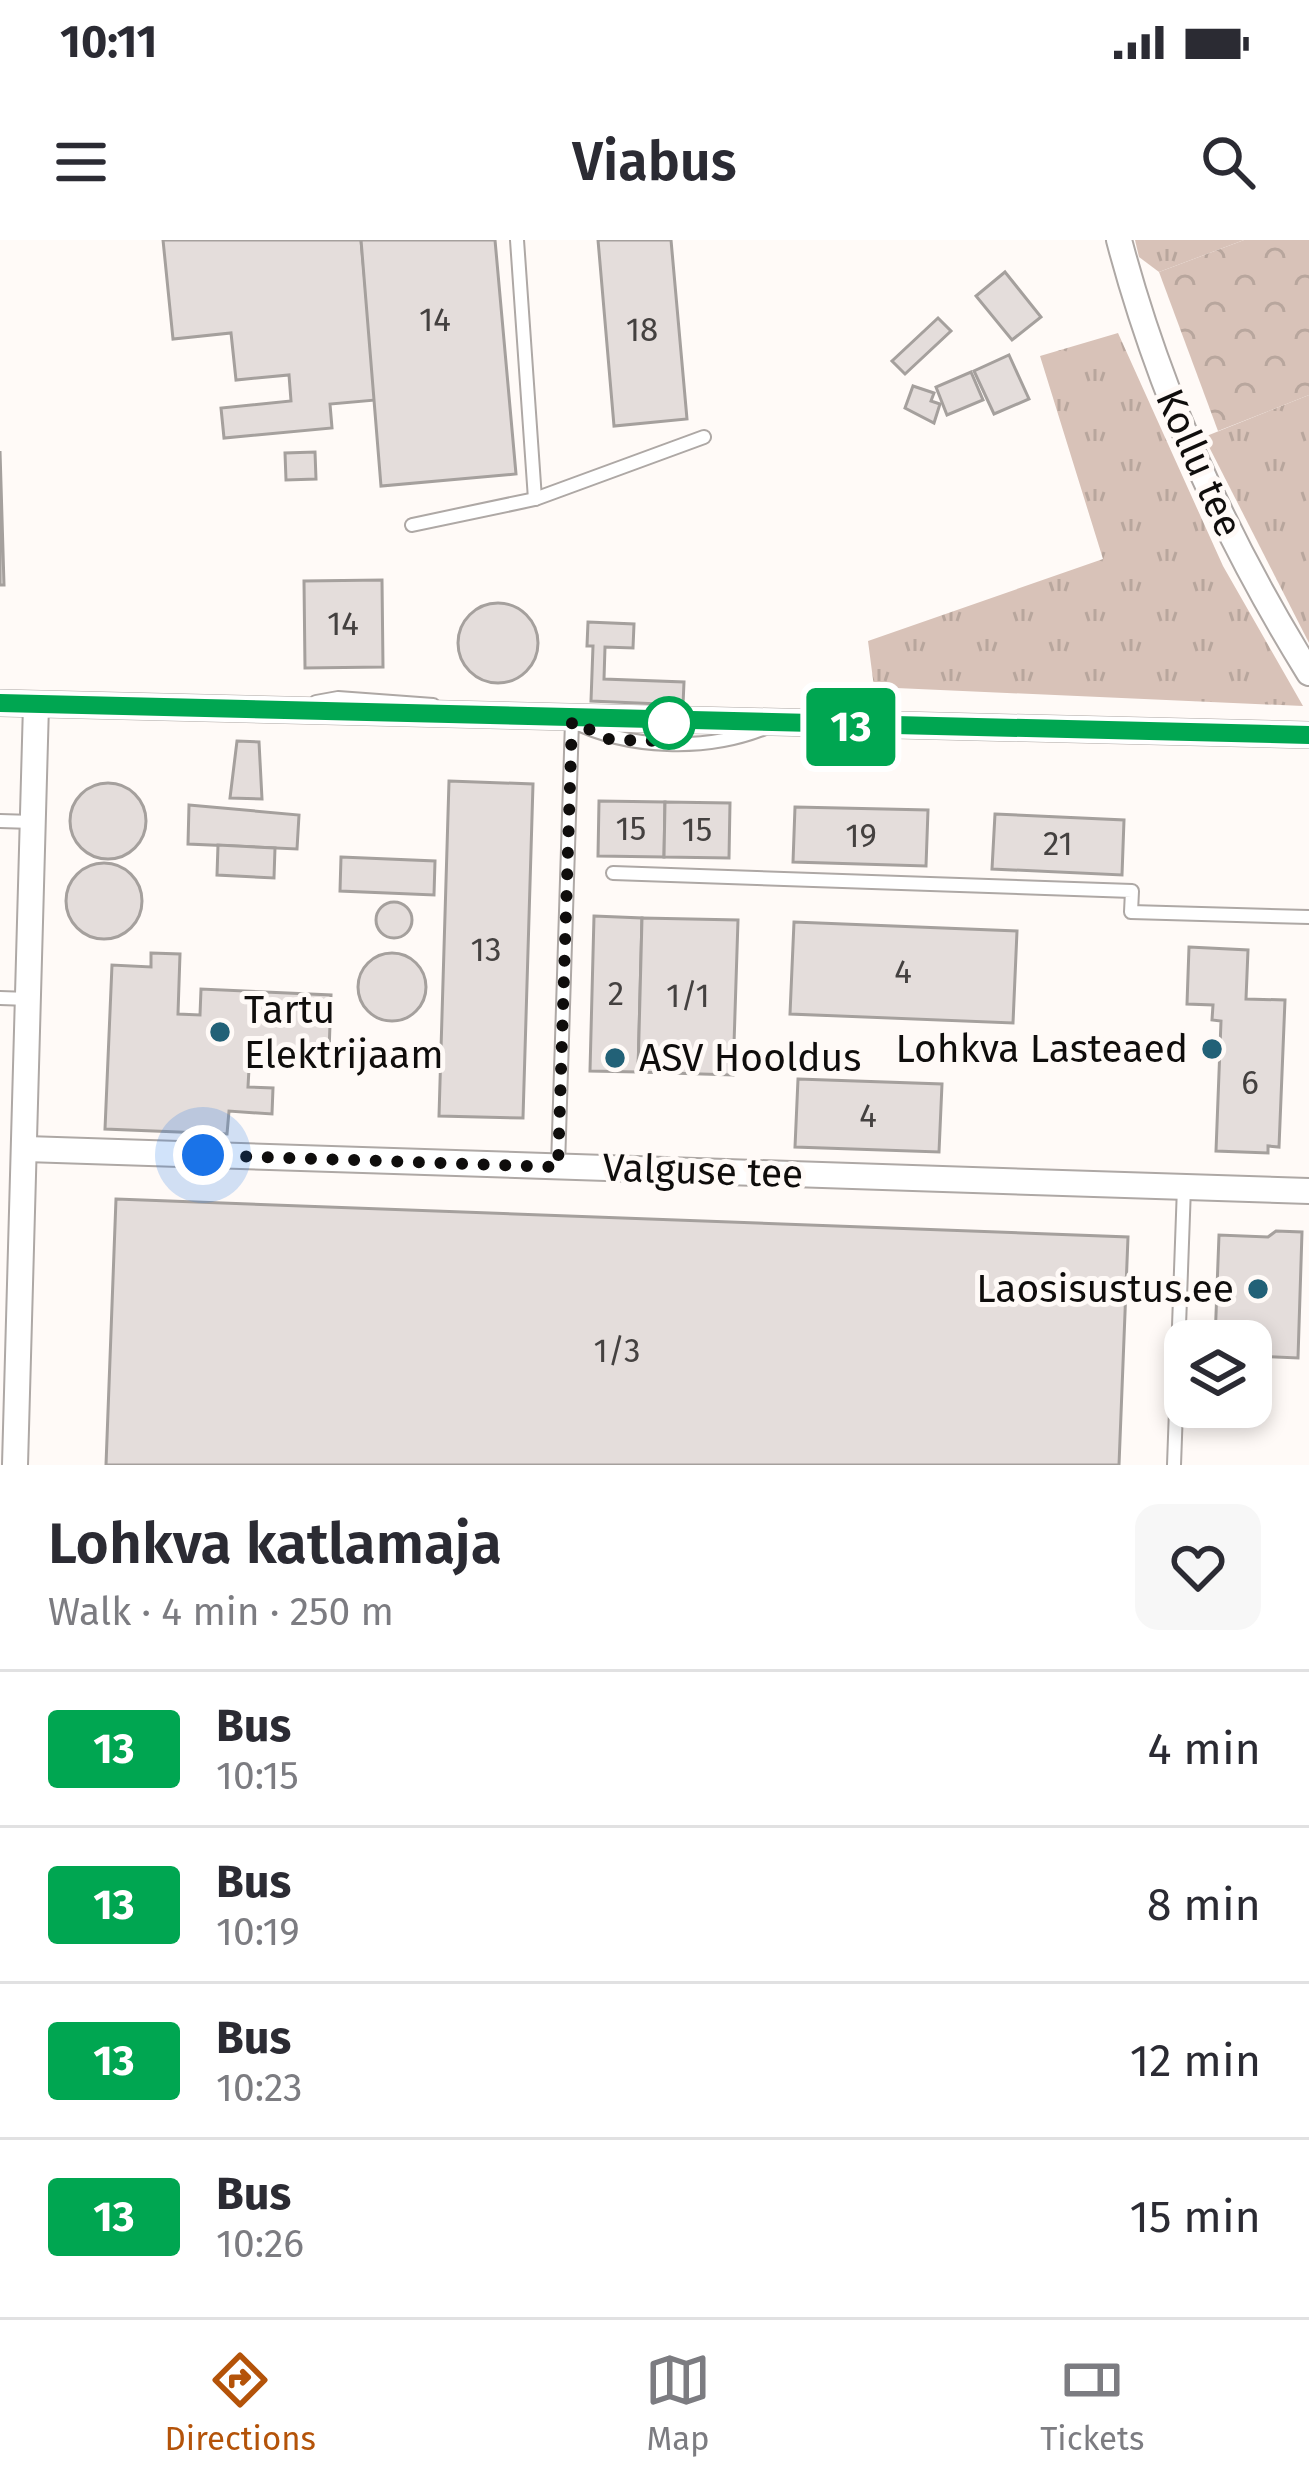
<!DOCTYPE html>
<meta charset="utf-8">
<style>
:root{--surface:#fff;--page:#f7f7f7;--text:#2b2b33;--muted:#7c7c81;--line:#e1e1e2;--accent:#b45309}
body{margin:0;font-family:"Fira Sans",sans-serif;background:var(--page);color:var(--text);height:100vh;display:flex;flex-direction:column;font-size:45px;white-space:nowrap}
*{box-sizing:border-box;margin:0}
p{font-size:39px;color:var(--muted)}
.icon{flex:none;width:66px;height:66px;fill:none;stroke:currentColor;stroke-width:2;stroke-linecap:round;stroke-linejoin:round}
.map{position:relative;height:1225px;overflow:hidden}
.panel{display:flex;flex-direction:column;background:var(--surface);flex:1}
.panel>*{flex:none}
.badge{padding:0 24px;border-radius:9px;font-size:42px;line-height:78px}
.fabs{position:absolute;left:1164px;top:1080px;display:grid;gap:24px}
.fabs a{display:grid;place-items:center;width:108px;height:108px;border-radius:24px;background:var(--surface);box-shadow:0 6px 18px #0003;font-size:60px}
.you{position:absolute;width:60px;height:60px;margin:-30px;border:9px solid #fff;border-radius:50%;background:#1a73e8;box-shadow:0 0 0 18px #1a73e833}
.map>.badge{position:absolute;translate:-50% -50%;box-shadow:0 0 0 6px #fff}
.round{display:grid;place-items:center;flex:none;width:126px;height:126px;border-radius:24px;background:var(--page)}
.overview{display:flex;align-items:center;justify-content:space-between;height:204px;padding:0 48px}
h1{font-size:57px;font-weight:600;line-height:90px}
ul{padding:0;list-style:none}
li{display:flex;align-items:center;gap:36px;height:156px;padding:0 48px;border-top:3px solid var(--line)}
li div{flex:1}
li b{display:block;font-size:45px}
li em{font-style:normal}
li .badge{min-width:132px;font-weight:700;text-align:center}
.status{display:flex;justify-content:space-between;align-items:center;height:84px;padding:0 60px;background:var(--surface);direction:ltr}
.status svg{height:33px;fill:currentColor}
header{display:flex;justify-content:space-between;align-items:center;height:156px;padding:0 48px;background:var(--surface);font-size:54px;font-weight:600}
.menu{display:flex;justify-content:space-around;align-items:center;height:168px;border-top:3px solid var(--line);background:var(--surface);font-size:33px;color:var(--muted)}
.menu a{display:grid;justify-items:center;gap:6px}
.menu .active{color:var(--accent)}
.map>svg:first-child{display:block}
.grass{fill:url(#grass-tufts)}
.park{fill:url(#park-crowns)}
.building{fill:#e4dddb;stroke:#a5a09d;stroke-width:3}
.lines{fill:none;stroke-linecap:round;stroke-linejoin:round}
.lane-casing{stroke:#aea8a5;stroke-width:16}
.street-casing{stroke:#aea8a5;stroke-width:28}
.lane{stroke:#fff;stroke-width:12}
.street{stroke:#fff;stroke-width:24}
.line-casing{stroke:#fff;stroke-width:27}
.line{stroke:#00a651;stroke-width:18}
.walk{stroke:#0f0d0c;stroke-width:12;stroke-dasharray:0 21.6}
.stop-dot{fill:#fff;stroke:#00a651;stroke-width:6}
.poi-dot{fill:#226177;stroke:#fffaf7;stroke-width:4.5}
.labels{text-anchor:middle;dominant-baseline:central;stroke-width:10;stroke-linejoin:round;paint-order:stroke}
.number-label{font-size:33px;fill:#444140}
.street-label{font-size:39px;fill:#0f0d0c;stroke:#fffaf7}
.poi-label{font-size:39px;fill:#0f0d0c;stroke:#fffaf7;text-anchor:start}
</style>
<div class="status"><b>10:11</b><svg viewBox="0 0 49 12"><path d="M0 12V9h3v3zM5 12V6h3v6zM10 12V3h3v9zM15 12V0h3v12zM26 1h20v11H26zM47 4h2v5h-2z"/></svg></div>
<header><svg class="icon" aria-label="menu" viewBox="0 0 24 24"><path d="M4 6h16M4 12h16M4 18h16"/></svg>Viabus<svg class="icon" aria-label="search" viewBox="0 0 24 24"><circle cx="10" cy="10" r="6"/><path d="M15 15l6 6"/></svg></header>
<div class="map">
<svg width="1309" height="1225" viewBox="0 0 1309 1225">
<defs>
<pattern id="grass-tufts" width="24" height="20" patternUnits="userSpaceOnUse" patternTransform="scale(3)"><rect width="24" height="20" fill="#d8c2b8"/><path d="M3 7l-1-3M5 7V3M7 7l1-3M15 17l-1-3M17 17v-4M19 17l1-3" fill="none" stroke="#b8a69d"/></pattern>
<pattern id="park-crowns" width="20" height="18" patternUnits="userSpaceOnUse" patternTransform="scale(3)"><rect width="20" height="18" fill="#d8c2b8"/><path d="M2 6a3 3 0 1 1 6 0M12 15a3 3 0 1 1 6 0" fill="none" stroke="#b8a69d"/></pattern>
</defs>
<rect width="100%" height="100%" fill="#fffaf7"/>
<g class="grass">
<polygon points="1135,0 1244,0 1159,32 1139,17"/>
<polygon points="1118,93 1223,326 1303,466 874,447 868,401 1103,319 1040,116"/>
<polygon points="1309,155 1309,403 1204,197"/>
</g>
<polygon class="park" points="1244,0 1309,0 1309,155 1218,191 1159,32"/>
<g class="building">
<polygon points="163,0 361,0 376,160 330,164 332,188 224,198 221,168 291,161 289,135 236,140 231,93 173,99"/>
<polygon points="361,0 495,0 516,234 381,246"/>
<polygon points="598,0 671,0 687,179 614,186"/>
<polygon points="1005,32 1041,77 1012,100 976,56"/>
<polygon points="938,78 951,91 905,134 892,121"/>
<polygon points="1009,115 1029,159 994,174 974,131"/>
<polygon points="971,132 983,160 947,175 936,147"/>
<polygon points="913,146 934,153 931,161 940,164 934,183 905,168"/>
<polygon points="0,211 4,345 0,345"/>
<polygon points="315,212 316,239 286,240 285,213"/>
<polygon points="382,340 383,427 305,428 304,341"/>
<circle cx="498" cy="403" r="40"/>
<polygon points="588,382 634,384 633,408 605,407 604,439 684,442 683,465 591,461 593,406 587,406"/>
<polygon points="237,501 259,502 262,559 230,558"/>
<polygon points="449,541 533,544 523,878 439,876"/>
<circle cx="108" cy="581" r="38"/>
<polygon points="599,561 665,562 664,617 598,616"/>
<polygon points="665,562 730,563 729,618 664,617"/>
<polygon points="189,565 299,575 297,609 188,604"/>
<polygon points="795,567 928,570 926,626 793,622"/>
<polygon points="995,574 1124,580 1122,635 992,629"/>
<polygon points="218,605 275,608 274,638 217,635"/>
<polygon points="341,617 435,621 434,655 340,651"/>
<circle cx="104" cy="661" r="38"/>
<circle cx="394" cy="680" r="18"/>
<polygon points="594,676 642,678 638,832 590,831"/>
<polygon points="642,678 738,680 733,835 638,832"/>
<polygon points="794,682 1017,691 1013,783 790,774"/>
<polygon points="1189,707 1248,710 1246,759 1285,760 1279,907 1268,906 1268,913 1216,911 1221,781 1212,780 1213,765 1187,764"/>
<polygon points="151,713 180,714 178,774 200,775 201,749 331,755 329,813 250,810 248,847 273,848 272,874 229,871 227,894 105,889 112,725 151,727"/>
<circle cx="392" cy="747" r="34"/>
<polygon points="798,839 942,844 939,912 795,907"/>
<polygon points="116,959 1128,997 1119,1225 106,1225"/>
<polygon points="1276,991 1302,992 1298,1118 1251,1116 1251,1101 1215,1101 1219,995 1268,997"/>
</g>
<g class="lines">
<defs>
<g id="lane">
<polyline points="517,0 535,259"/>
<polyline points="412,285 535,259 704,197"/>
<polyline points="316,462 338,458 433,465"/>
<polyline points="0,581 33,582"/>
<polyline points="613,633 1132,651 1131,672 1309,677"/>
<polyline points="0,758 29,759"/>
<path d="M558 926 572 481C628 509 706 512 765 488"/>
<polyline points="1174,1225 1184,947"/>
</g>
<g id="street">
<path d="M1119 0C1160 155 1224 296 1309 433"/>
<polyline points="0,463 1309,495"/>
<polyline points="26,909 1309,951"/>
<polyline points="15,1225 36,465"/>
</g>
</defs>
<use href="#lane" class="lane-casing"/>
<use href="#street" class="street-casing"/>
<use href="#lane" class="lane"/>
<use href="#street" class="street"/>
</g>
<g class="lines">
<defs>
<polyline id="line" points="0,463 1309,495"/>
</defs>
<use href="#line" class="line-casing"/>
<use href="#line" class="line"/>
<polyline class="walk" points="203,915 558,927 572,481 611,500 669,501 669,483"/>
</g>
<circle class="stop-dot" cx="669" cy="483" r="24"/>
<g class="poi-dot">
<circle cx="220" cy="792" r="12"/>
<circle cx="1212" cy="809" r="12"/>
<circle cx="615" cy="818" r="12"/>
<circle cx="1258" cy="1049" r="12"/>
</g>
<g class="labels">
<g class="number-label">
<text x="435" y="80">14</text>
<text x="642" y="90">18</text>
<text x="343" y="384">14</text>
<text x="631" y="589">15</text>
<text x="697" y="590">15</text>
<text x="861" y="596">19</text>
<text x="1058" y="604">21</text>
<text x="486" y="710">13</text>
<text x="903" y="732">4</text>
<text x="616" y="754">2</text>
<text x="688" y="756">1/1</text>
<text x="1250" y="843">6</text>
<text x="868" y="876">4</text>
<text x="617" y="1111">1/3</text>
</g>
<g class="street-label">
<text transform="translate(1199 223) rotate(66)">Kollu tee</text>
<text transform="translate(703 931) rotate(2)">Valguse tee</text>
</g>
<g class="poi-label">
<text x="244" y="770">Tartu<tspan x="244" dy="45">Elektrijaam</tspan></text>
<text x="1188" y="809" text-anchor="end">Lohkva Lasteaed</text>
<text x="639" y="818">ASV Hooldus</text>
<text x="1234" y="1049" text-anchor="end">Laosisustus.ee</text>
</g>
</g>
</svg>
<div class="fabs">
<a><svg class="icon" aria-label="layers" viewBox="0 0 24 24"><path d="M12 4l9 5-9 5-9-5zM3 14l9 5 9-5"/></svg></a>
</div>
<div class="you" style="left:203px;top:915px"></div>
<b class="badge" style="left:851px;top:487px;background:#00a651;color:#fff">13</b>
</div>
<section class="panel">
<div class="overview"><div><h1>Lohkva katlamaja</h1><p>Walk · 4 min · 250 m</p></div><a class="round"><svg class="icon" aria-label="heart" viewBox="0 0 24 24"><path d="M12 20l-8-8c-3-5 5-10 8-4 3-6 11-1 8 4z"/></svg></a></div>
<ul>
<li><span class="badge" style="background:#00a651;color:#fff">13</span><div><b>Bus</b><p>10:15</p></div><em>4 min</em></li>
<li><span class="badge" style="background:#00a651;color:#fff">13</span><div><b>Bus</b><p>10:19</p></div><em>8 min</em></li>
<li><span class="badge" style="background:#00a651;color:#fff">13</span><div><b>Bus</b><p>10:23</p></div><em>12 min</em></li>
<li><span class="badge" style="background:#00a651;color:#fff">13</span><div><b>Bus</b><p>10:26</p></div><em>15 min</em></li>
</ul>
</section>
<nav class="menu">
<a class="active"><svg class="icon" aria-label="directions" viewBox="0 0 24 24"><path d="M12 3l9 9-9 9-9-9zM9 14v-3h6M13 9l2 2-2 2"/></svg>Directions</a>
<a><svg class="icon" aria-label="map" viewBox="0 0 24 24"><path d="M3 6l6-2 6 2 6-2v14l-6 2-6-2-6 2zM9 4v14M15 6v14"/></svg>Map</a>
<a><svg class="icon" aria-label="tickets" viewBox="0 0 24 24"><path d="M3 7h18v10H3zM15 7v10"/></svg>Tickets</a>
</nav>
